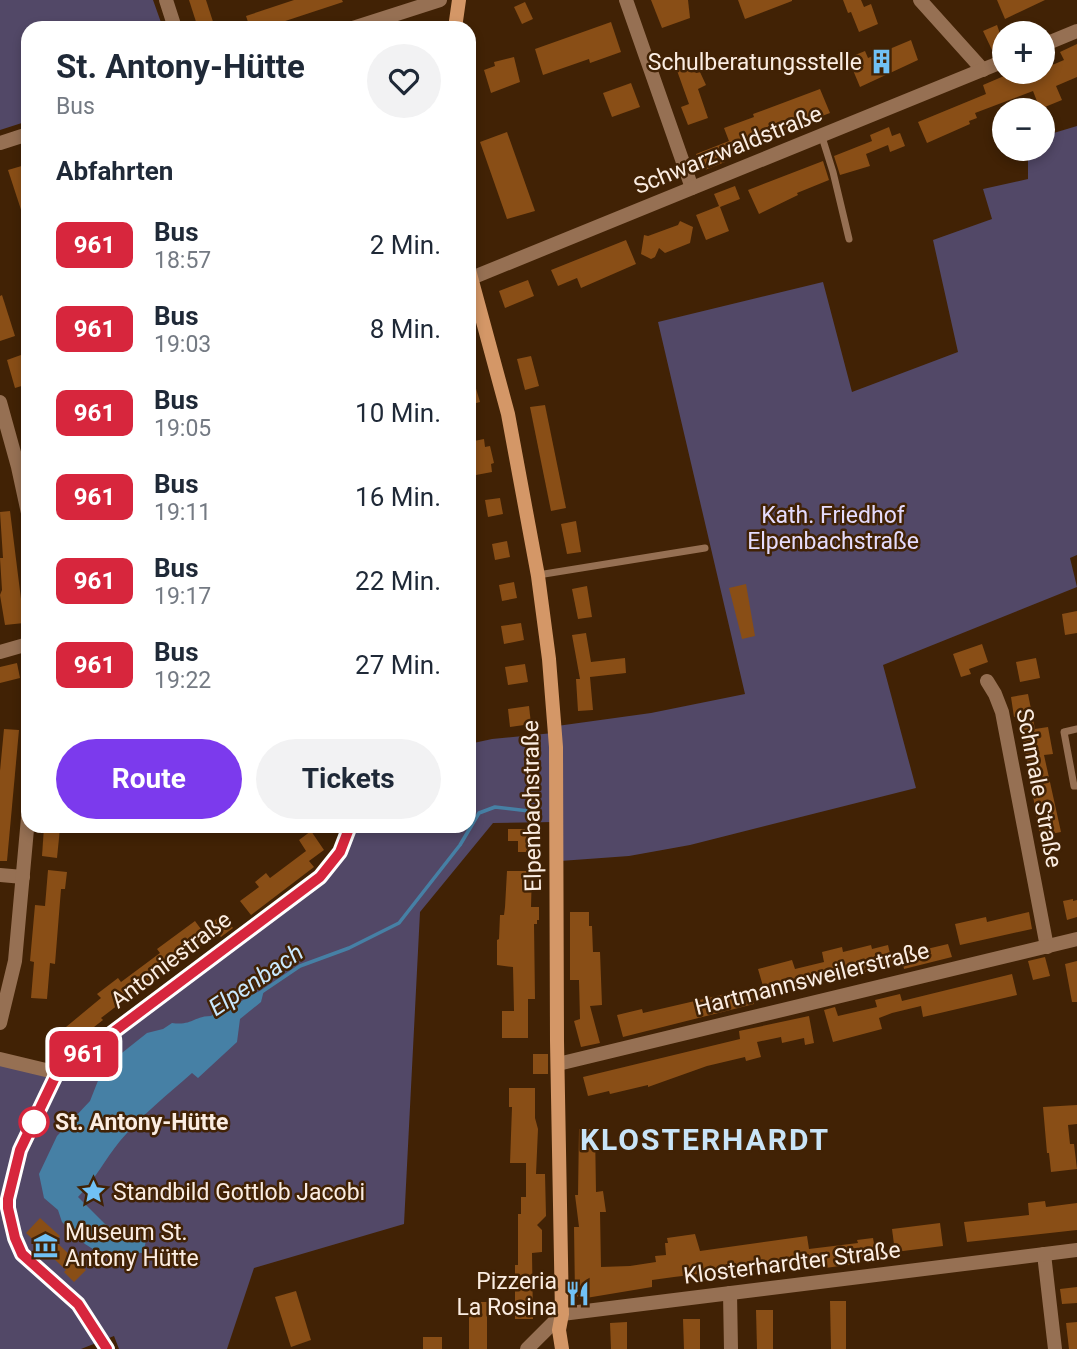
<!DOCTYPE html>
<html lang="de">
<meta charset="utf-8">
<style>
:root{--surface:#fff;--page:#f2f2f3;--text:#1f2937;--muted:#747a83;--accent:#7c3aed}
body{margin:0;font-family:Roboto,sans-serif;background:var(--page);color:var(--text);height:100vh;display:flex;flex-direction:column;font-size:26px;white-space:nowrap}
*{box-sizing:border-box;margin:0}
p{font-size:23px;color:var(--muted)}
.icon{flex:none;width:38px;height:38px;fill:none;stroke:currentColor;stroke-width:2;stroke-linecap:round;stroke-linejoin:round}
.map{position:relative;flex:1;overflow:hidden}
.side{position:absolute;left:21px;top:21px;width:455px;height:812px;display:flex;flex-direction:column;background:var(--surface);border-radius:21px;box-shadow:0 4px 10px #0003}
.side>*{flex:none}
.badge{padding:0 14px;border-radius:10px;font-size:24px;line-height:46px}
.fabs{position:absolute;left:992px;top:21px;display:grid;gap:14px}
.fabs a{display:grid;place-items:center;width:63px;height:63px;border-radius:50%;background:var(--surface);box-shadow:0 4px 10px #0003;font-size:35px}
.map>.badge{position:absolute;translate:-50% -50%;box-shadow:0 0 0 4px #fff}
h2{padding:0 35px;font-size:26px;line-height:63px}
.round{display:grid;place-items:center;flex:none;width:74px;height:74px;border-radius:37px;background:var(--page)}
.headline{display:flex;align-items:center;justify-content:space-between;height:119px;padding:0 35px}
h1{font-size:33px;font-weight:700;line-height:52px}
.button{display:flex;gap:14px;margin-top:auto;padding:14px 35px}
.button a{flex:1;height:80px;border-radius:42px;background:var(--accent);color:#fff;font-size:28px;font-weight:700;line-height:80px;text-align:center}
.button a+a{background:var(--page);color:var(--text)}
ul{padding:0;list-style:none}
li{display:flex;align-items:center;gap:21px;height:84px;padding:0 35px}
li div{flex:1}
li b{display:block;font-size:26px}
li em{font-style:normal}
li .badge{min-width:77px;font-weight:700;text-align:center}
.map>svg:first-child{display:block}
.green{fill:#524867}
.water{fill:#4680a5}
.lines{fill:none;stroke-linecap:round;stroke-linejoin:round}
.stream{stroke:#4680a5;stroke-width:3.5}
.building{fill:#894e16}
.lane{stroke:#967053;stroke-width:7}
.street{stroke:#967053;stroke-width:14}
.secondary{stroke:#d49767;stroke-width:14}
.line-casing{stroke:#fff;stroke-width:16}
.line{stroke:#d7263d;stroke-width:10}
.stop-dot{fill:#fff;stroke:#d7263d;stroke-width:3.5}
.labels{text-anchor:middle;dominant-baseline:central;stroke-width:5;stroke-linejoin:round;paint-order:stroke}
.poi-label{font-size:23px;fill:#fbede2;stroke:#412205;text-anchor:end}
.street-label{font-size:23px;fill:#fbede2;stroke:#412205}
.park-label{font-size:23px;fill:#e5dcfd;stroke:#412205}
.stop-label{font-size:23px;font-weight:bold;fill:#fbede2;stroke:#412205;text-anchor:start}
.water-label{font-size:24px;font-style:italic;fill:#c8e8fe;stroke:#412205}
.district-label{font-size:30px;font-weight:bold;letter-spacing:2px;fill:#c8e4f8;stroke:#412205}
</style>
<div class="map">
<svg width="1077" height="1349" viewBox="0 0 1077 1349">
<rect width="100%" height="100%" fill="#412205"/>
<g class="green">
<polygon points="0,0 153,0 163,28 28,28 28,121 0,130"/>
<polygon points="1077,126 1077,555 1070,558 1077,587 883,665 916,788 690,845 629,856 560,861 557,726 651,713 745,694 658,322 823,282 852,392 958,352 933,240 992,219 983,189 1028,179 1028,149 1043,149 1043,129 1047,135"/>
<polygon points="553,733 554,822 493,823 420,912 404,1224 254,1268 227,1349 119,1349 114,1336 81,1349 0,1349 0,1062 60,1078 322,879 352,826 469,826 469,744 492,739"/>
</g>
<path class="water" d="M264 990 261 1002 240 1019 237 1042 198 1078 192 1073C167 1095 142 1115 120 1141 105 1159 95 1180 78 1197L105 1224 131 1239 147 1237 143 1253 96 1251 85 1244 62 1222 58 1210 44 1198 39 1174 57 1136 90 1101 103 1068 147 1033 163 1029 172 1023C192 1026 194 1016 211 1016 219 1009 224 1011 232 1007 243 1001 251 993 264 990Z"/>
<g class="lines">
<polyline class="stream" points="260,993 300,966 349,948 399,923 460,845 479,813 495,807 537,812"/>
</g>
<g class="building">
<polygon points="189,0 206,0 215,28 198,28"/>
<polygon points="294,0 342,0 343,2 264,28 250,28 246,16"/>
<polygon points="651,0 688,0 690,18 662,28"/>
<polygon points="738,0 792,0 792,1 745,19"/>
<polygon points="843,0 861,0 864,7 871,4 878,24 859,32 851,12 848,13"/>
<polygon points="997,0 1045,0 1005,19"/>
<polygon points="525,2 533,19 522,24 514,7"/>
<polygon points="611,22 621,52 590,63 589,59 543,75 535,49"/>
<polygon points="997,25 1004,45 992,50 983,31"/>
<polygon points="911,40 918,60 860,87 848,58 865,51 868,58"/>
<polygon points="1077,44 1077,77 1056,86 1062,100 1040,109 1033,91 975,113 977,118 969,121 970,124 927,143 918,122 986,94 983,85 1011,73 1015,80 1036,72 1043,72 1043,69 1064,60 1060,52"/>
<polygon points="514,57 520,82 491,93 484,70 495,66 494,62"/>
<polygon points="691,59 696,73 700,72 706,85 698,89 708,118 688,125 681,107 689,104 675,65"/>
<polygon points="631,83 640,107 612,117 603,93"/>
<polygon points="820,89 830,113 721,154 725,162 705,170 701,161 699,162 696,154 729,141 724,128 754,117 753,114"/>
<polygon points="889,127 892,136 900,133 905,146 890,152 888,145 866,154 870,166 840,175 834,156 872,141 870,135"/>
<polygon points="507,132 535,211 507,219 480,142"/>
<polygon points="823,161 829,180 797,193 798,195 759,214 748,190"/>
<polygon points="25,165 28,175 28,224 26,225 8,170"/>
<polygon points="735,186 740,199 720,207 729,231 706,240 696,215 719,206 714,194"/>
<polygon points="680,221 693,227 690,243 665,253 659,248 655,257 651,259 641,254 644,235 648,236 678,225"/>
<polygon points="626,240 636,264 581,288 577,278 558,286 551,270"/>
<polygon points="528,280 534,296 505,308 499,291"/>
<polygon points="2,295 15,336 0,341 0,296"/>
<polygon points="21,355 28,384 15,388 7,360"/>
<polygon points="531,356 539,386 525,390 517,359"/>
<polygon points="469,375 472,375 480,402 469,405"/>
<polygon points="545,405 566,508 551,511 530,407"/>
<polygon points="484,439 485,447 490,446 494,463 491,464 492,472 476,475 469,442"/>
<polygon points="500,498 503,514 488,517 485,500"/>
<polygon points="10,511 24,623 5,625 0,595 2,590 0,558 3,558 0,512"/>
<polygon points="576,521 581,552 567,554 561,524"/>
<polygon points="507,541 510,557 495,560 492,544"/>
<polygon points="514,582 517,598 502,601 499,585"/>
<polygon points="746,584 755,636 742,639 729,588"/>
<polygon points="587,586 592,617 578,619 572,589"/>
<polygon points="1077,611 1077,633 1065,635 1062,614"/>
<polygon points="521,623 524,640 504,644 501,626"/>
<polygon points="586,633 591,662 625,658 626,673 590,677 593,710 578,711 576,679 580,679 572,635"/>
<polygon points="982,644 988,662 969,669 971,674 961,677 953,654"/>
<polygon points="1036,658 1040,678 1020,682 1016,662"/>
<polygon points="17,663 20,678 0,683 0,667"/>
<polygon points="525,664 528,682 508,685 505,667"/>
<polygon points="1028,694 1035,729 1048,727 1053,754 1044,755 1061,832 1040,836 1019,716 1014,717 1011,697"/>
<polygon points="529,706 531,724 510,727 508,709"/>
<polygon points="4,729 19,730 7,861 0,861 0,771"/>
<polygon points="44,827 60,828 57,858 42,856"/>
<polygon points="508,829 532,829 532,852 518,852 518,841 508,841"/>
<polygon points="311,831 324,850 309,861 314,867 251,915 240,901 259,887 255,882 266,873 270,878 306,851 299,840"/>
<polygon points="48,870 67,872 65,889 61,889 55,964 50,963 47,999 31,998 34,962 30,961 35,905 45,906"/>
<polygon points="507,871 532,871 531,907 539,907 539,920 537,920 537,924 534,924 535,999 528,999 528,1038 502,1038 502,1011 514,1011 513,967 497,965 497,940 499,939 500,915 504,915 505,907"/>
<polygon points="1073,899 1073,901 1077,900 1077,917 1067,920 1063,901"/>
<polygon points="570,912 589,912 589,926 592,926 593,952 600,952 602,1005 590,1006 600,1043 581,1047 574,1021 580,1019 579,980 570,980"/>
<polygon points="1029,912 1032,929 960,945 955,924 986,917 987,922"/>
<polygon points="223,914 233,928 221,937 217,933 172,968 169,965 117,1004 118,1005 101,1018 103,1020 76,1041 66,1027 101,998 97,994 118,978 121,982 160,953 157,949 195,921 206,936 210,924"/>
<polygon points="948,944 952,957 904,969 901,955"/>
<polygon points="871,945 872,949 888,945 893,966 865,972 864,969 816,980 815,978 765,993 758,969 792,960 795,969 824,962 822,952 842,947 843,952"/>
<polygon points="1045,957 1050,976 1033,980 1028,961"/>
<polygon points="1077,961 1077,1002 1072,1002 1065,964"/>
<polygon points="1012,974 1017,995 923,1017 921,1006 892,1013 879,1018 882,1029 833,1042 824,1010 835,1007 838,1016 877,1007 875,1000 900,994 902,1001"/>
<polygon points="751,988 754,1004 623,1037 617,1015 642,1009 643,1013"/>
<polygon points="809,1016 814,1043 805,1045 804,1038 782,1043 781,1037 757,1042 761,1057 746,1061 745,1057 707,1066 648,1087 648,1085 610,1094 609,1091 588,1096 583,1077 740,1039 739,1031"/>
<rect x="533" y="1054" width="15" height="20"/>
<polygon points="509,1088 535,1088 535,1118 538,1129 536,1174 545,1174 546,1216 537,1225 542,1230 542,1252 532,1253 533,1319 515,1319 515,1265 518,1265 518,1214 521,1214 521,1197 526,1197 526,1163 510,1163 512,1107 509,1107"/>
<polygon points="1077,1105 1077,1124 1068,1125 1070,1144 1074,1144 1077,1169 1051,1172 1049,1153 1047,1153 1043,1107"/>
<polygon points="579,1129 595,1129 596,1192 603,1191 606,1212 600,1212 601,1267 630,1266 656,1262 655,1256 666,1255 665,1243 668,1243 667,1238 695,1234 700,1251 807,1236 809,1249 858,1243 857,1240 873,1238 876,1255 854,1259 855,1264 825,1268 824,1259 674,1277 652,1280 652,1287 580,1299 575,1294 574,1227 579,1227 575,1195 578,1195"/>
<polygon points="1045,1201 1046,1207 1077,1203 1077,1230 967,1242 964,1222 1029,1215 1028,1203"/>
<polygon points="40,1218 60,1236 55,1241 86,1270 74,1282 64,1272 66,1270 26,1233"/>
<polygon points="940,1223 943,1246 895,1252 892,1229"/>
<polygon points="1077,1287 1077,1303 1062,1304 1060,1289"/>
<polygon points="296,1291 311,1340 291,1347 275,1297"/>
<polygon points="830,1301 846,1301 846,1349 831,1349"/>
<rect x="469" y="1302" width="18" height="47"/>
<polygon points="756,1310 773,1310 773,1349 757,1349"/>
<polygon points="683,1319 700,1319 700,1349 684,1349"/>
<polygon points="627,1322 627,1349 611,1349 610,1323"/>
<polygon points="1077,1322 1077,1349 1069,1349 1066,1323"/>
<rect x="423" y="1337" width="19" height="12"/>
</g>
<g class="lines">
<g class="lane">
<polyline points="822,137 833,172 849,239"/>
<polyline points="538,575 705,548"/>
<polyline points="1077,729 1064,732 1074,786 1077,786"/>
</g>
<g class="street">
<polyline points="166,0 175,28"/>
<polyline points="626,0 692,188"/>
<polyline points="920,0 983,70"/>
<polyline points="353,28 440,0"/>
<polyline points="1043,45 1077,31"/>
<polyline points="0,143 28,134"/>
<polyline points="469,279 1004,61"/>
<polyline points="0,402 18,467 28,513"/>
<polyline points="0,652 28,644"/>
<polyline points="987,681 995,694 1002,712 1047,947"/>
<polyline points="0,875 23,877"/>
<polyline points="0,1023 15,961 28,818"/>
<polyline points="0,1059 50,1071 56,1075"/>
<polyline points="558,1064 1077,939"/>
<polyline points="1044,1254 1055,1349"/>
<polyline points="730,1293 731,1349"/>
<polyline points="107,1349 78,1304 22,1254 15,1238 9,1218 8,1199 21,1150 56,1075 320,877 340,852 350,826"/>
<polyline points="527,1349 562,1314 1077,1250"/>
</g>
<g class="secondary">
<polyline points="455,28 459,0"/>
<polyline points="469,270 508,414 538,576 549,659 556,747 557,1041 562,1314 559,1330 562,1349"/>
</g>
</g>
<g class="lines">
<defs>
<polyline id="line" points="107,1349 78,1304 22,1254 15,1238 8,1208 8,1199 20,1150 56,1075 320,877 340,852 350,826"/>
</defs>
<use href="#line" class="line-casing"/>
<use href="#line" class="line"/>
</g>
<defs>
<symbol id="building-bare" viewBox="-9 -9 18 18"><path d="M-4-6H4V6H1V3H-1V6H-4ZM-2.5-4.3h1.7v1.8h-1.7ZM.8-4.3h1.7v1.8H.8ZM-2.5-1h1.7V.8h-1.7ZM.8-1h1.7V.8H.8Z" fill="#71c1f5" stroke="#412205" stroke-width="2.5" paint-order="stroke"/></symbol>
<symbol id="sight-bare" viewBox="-9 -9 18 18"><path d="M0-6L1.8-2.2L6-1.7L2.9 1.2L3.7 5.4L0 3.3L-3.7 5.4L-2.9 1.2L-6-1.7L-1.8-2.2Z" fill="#71c1f5" stroke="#412205" stroke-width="2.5" paint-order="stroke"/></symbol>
<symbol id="museum-bare" viewBox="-9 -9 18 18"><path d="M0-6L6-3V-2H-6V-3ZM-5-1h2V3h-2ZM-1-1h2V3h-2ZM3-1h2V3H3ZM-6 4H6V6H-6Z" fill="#71c1f5" stroke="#412205" stroke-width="2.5" paint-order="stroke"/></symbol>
<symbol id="restaurant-bare" viewBox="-9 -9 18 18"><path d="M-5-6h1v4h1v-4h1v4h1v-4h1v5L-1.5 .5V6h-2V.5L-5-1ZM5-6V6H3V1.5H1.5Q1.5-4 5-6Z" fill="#71c1f5" stroke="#412205" stroke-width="2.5" paint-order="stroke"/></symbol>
</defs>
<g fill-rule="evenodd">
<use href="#building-bare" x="864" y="44" width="35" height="35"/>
<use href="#sight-bare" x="76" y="1174" width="35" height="35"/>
<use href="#museum-bare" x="28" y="1228" width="35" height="35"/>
<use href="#restaurant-bare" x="560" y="1276" width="35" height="35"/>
</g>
<circle class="stop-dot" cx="34" cy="1122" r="14"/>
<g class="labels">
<g class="poi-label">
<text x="862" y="62">Schulberatungsstelle</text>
<text x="113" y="1192" text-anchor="start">Standbild Gottlob Jacobi</text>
<text x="65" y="1232" text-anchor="start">Museum St.<tspan x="65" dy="26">Antony Hütte</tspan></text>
<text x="557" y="1281">Pizzeria<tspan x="557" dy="26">La Rosina</tspan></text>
</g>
<g class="street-label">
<text transform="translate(728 150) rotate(-22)">Schwarzwaldstraße</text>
<text transform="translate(1039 788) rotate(79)">Schmale Straße</text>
<text transform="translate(532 806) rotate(-91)">Elpenbachstraße</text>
<text transform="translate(171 960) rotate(-37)">Antoniestraße</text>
<text transform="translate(812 979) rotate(-14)">Hartmannsweilerstraße</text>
<text transform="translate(792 1263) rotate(-7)">Klosterhardter Straße</text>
</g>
<g class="park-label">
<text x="833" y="515">Kath. Friedhof<tspan x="833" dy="26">Elpenbachstraße</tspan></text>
</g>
<g class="stop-label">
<text x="55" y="1122">St. Antony-Hütte</text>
</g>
<g class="water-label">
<text transform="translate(256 980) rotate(-34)">Elpenbach</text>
</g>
<g class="district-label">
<text x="705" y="1139">KLOSTERHARDT</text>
</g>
</g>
</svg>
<div class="fabs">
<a>+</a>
<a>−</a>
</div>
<b class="badge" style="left:84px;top:1054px;background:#d7263d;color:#fff">961</b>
<section class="side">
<div class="headline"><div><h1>St. Antony-Hütte</h1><p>Bus</p></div><a class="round"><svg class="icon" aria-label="heart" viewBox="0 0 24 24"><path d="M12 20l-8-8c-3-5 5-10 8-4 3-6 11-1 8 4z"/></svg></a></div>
<h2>Abfahrten</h2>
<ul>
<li><span class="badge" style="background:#d7263d;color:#fff">961</span><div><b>Bus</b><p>18:57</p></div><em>2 Min.</em></li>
<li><span class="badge" style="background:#d7263d;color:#fff">961</span><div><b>Bus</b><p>19:03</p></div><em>8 Min.</em></li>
<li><span class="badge" style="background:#d7263d;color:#fff">961</span><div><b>Bus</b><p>19:05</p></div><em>10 Min.</em></li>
<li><span class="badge" style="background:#d7263d;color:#fff">961</span><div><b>Bus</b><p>19:11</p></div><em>16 Min.</em></li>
<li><span class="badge" style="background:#d7263d;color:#fff">961</span><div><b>Bus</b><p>19:17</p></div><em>22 Min.</em></li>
<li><span class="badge" style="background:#d7263d;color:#fff">961</span><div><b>Bus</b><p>19:22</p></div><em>27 Min.</em></li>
</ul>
<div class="button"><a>Route</a><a>Tickets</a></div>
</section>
</div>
